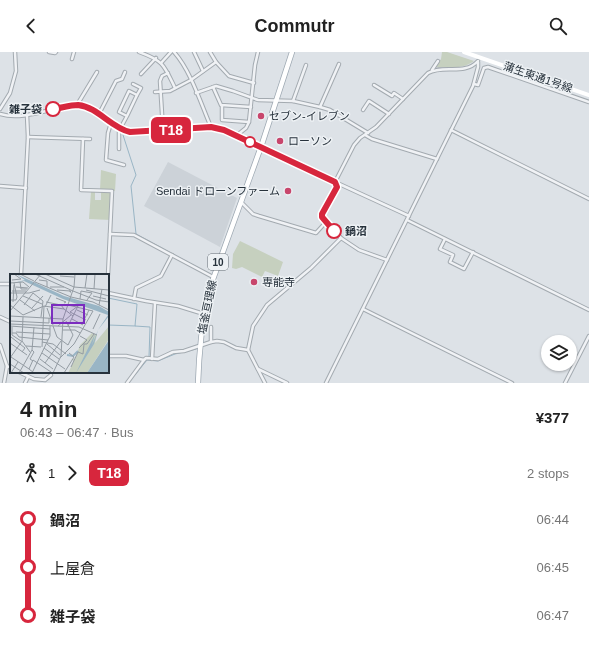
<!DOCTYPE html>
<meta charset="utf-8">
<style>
:root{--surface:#fff;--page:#f2f2f2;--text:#222;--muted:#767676}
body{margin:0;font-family:Helvetica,"Noto Sans JP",sans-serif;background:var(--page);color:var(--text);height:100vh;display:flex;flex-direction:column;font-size:15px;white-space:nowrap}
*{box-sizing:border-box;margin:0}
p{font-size:13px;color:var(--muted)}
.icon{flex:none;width:22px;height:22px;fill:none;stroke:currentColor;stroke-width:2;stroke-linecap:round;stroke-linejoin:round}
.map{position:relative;height:331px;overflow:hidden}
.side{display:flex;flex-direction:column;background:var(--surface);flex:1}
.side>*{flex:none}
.badge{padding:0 8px;border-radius:6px;font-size:14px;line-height:26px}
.buttons{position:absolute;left:541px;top:283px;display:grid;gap:8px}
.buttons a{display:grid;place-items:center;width:36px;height:36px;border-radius:50%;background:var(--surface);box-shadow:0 1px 3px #0004;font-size:20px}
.map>.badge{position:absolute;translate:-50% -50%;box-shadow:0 0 0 2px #fff}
.legs{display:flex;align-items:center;gap:6px;height:44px;padding:0 20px;font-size:13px}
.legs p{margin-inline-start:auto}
.head{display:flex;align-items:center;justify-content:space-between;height:68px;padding:0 20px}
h1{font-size:22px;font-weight:800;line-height:30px}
ul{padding:0 20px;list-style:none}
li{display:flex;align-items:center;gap:14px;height:48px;font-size:15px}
li i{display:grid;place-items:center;width:6px;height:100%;margin:0 5px;background:currentColor}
li i::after{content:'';width:10px;height:10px;margin:-5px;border:3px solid;border-radius:50%;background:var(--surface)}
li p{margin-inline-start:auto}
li:first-child i{background:linear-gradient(#0000 50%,currentColor 0)}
li:last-child i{background:linear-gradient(currentColor 50%,#0000 0)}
header{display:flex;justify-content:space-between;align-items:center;height:52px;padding:0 20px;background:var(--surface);font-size:18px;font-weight:800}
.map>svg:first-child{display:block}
.built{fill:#ccd2d8}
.green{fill:#c6d0bf}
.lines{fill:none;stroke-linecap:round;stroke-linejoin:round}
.stream{stroke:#99b5c5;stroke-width:1}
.street-casing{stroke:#a3aab0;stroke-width:4.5}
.primary-casing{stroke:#9da8b2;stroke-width:6}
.street{stroke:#f0f2f5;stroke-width:2.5}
.secondary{stroke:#fff;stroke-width:4}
.primary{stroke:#fff;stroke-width:4.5}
.line-1-casing{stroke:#fff;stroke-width:9}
.line-1{stroke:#d7263d;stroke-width:6}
.stop-1-dot{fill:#fff;stroke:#d7263d;stroke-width:2}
.poi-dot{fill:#c8466c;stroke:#edf1f4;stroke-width:1.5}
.labels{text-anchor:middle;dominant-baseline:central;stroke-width:3;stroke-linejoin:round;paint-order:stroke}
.shield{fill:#edf1f4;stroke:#626b73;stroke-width:1}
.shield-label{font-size:10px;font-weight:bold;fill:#27323c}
.street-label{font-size:11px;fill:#27323c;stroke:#edf1f4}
.stop-label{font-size:11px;font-weight:bold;fill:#27323c;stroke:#edf1f4;text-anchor:end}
.poi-label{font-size:11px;fill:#27323c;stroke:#edf1f4;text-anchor:start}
.inset-river{fill:none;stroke:#99b5c5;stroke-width:2}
.inset-road{fill:none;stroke:#949ca3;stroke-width:1}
.view{fill:#7b2cbf;fill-opacity:0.15;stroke:#7b2cbf;stroke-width:2}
.inset-edge{fill:none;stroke:#27323c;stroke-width:2}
</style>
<header><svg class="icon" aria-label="back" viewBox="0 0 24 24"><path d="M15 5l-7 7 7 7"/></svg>Commutr<svg class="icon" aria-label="search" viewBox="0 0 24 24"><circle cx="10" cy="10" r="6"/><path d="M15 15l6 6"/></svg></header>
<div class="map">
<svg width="589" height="331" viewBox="0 0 589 331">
<rect width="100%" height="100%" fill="#dde2e7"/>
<polygon class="built" points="168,110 237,146 220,195 144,154"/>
<g class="green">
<path d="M442 0H447L474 9C462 18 449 15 435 15L441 7Z"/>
<polygon points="101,118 116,122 115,139 100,138"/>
<polygon points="91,140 95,140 95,148 101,148 101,140 111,141 111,168 89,167"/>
<polygon points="240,189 283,210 278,224 265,219 262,225 242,215 236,217 232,216 233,202"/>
</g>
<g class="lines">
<g class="stream">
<polyline points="123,83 136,123 131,134 136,182 208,221"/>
<polyline points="108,246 137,252 135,274 150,275 149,305"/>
<polyline points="108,273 135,274"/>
<polyline points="135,323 147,308 158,309 175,302 196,297"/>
</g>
<defs>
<g id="street">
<polyline points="49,0 55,1 56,0"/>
<path d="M139 0C164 9 164 13 175 36"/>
<path d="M174 0C191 19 201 52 211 75"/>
<polyline points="194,0 203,19"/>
<polyline points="210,0 216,10"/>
<polyline points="72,7 74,0"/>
<polyline points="161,11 171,0"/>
<polyline points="432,18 438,9"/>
<polyline points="141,22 156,6"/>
<polyline points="133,32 141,36 137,43"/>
<polyline points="474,32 478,33 484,16 488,15 589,50"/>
<polyline points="374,33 392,44 394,41 403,47"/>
<polyline points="213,35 221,53 251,55"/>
<polyline points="155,40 170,39 191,28 216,10 229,24 254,31"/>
<polyline points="196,41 216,34 233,39 258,48 293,49 320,55 330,58 368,81"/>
<polyline points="293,49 306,13"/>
<polyline points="77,53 97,20"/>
<polyline points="222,54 222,68 249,70"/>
<polyline points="320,55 339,12"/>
<polyline points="0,57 10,41 16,19 15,0"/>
<polyline points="363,58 369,49 389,62"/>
<path d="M0 62C20 68 43 59 64 55 69 54 74 53 79 53 99 56 111 76 130 80L211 75 224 78 335 130 337 135 322 162 323 165 341 186 359 198 387 208"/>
<polyline points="99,62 116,29 122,27 125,20"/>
<polyline points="111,71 108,81 106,108 124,113"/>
<polyline points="120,77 127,64 119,60 129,39 137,43 127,64"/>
<polyline points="163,78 160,29 162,24 168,21"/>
<polyline points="451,78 589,147"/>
<polyline points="365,83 372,87 437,107"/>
<polyline points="236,84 246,76 249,70 255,13 258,0"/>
<polyline points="28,85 90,87"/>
<polyline points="83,87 81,138 112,139 108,223"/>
<polyline points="119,97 119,77"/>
<polyline points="0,134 26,136"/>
<polyline points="241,150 253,162 259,164 316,181 326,170"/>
<path d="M409 164 335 130 354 93 360 86 376 75 428 21C444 12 464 24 478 9"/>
<polyline points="407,168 589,258"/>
<polyline points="110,182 134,183 213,225"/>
<polyline points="445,187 440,197 453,203 450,210 464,217 473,200"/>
<polyline points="21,223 28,85 27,63"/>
<polyline points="0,232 11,232"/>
<polyline points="108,241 146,249 178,254 204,262"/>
<polyline points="134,247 136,236 161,224 172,203"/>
<polyline points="363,257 512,331"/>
<polyline points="0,265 11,270"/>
<polyline points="211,275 211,290"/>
<polyline points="0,293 7,314 4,331"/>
<polyline points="108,304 126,304 144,308"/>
<polyline points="152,307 155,251"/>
<polyline points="7,314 11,316"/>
<polyline points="258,317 287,331"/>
<polyline points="19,320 34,327 45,328 51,323"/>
<polyline points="25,331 28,325"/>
<polyline points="127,331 144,308 146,306 158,307 173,300 184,299 211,290 217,289 224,290 236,296 248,298"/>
<polyline points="265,331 248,298 253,274 267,253 311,216 341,186"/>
<polyline points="326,331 473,34 478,15 478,10"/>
<polyline points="565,331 589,284"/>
</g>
<path id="primary" d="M198 331C199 300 202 271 208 241L262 92 292 0"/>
</defs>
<use href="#street" class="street-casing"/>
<use href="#primary" class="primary-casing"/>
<use href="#street" class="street"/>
<polyline class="secondary" points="464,0 589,43"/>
<use href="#primary" class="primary"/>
</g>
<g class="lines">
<defs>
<path id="line-1" d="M53 57C61 56 70 53 78 53 98 55 111 76 130 80L211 75 224 78 335 130 337 135 322 162V165L334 179"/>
</defs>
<use href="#line-1" class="line-1-casing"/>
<use href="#line-1" class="line-1"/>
</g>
<g class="stop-1-dot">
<circle cx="53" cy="57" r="7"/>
<circle cx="250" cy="90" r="5"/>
<circle cx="334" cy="179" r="7"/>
</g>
<g class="poi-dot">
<circle cx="261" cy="64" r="4"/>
<circle cx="280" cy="89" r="4"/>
<circle cx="288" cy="139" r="4"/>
<circle cx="254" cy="230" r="4"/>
</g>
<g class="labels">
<rect class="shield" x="208" y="202" width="20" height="16" rx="3"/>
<g class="shield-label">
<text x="218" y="210">10</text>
</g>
<g class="street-label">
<text transform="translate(538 25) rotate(19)">蒲生東通1号線</text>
<text transform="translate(207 255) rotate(-78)">塩釜亘理線</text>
</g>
<g class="stop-label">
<text x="42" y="57">雑子袋</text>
<text x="345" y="179" text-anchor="start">鍋沼</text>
</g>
<g class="poi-label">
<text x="269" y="64">セブン-イレブン</text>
<text x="288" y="89">ローソン</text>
<text x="280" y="139" text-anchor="end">Sendai ドローンファーム</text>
<text x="262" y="230">専能寺</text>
</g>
</g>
<g transform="translate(10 222)">
<rect width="99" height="99" fill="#dde2e7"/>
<path d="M99 52V65L77 99H58L64 87 61 85H65L70 71 82 59 87 61 85 69Z" fill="#c6d0bf"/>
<path d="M6 0 54 22 89 32 99 38V42L88 56 84 70 66 99 85 60 82 71 88 56 98 41 53 25 14 7 3 9 15 6ZM99 66V99H77Z" fill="#99b5c5"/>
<path class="inset-river" d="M57 81 63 82 68 77"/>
<path class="inset-road" d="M10 0 24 7M25 0 63 17M35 0 64 13 53 45 51 82 43 99M65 0 64 13 99 16M50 2 64 3M2 6 11 5 4 0M29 6 37 7V13M10 8 11 15H17M25 8 61 23M0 9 13 8 19 13M6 13 18 14M40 13H54M75 14 77 0M84 15 85 0M47 16 60 17 61 18H60V16M76 16 99 22M2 17H16M63 17 86 26 99 28M0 19H19L30 16M23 19 33 27 31 43M13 22 32 30M83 22 96 25M61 23 83 28 99 36M46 24 56 28 54 29M70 25 71 17 82 19 77 26M0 26H6L7 23 4 9M10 26 25 37M3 28 4 11M36 28 51 31 54 35M0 31 13 41 34 32 54 35 63 42M14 31 23 19M89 31 92 15M35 33 41 21M22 34 33 22M37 34 43 51M67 36 78 41M0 37 31 0M64 40 60 38 68 32M64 40 76 46M0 42 53 45M62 45 73 51M0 47 39 49V44M0 50 69 53 87 61M72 50 79 36M0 52 40 55M43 52 47 63 58 71 63 61 56 47M48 52 61 41M58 52 68 32M2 53V61L11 67M83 55 90 40M53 56H65L70 59M6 58 40 60M2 59H6L9 63 38 66M1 63 15 74 12 78M12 67 20 78M32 68 43 70 56 80M0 69 17 81M37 70 50 81M16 72 31 73M32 73 34 32M34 74 49 85M69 74 77 66 70 62M22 76 24 53M32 79 55 95M1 83 19 95M0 84 12 67 13 43M50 84 64 70 83 37 58 31M30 85 43 95M35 89 51 67M0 90 14 99M61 93 68 78 73 80 74 70H77L84 60M1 99 8 88M9 99 22 76 24 78 20 85 23 87M22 99 40 62V52M24 99 19 95 23 86 41 98M54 99 64 83 59 79"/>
<path class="view" d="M42 31H74V49H42Z"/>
<rect width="99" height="99" class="inset-edge"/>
</g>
</svg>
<div class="buttons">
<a><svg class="icon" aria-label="layers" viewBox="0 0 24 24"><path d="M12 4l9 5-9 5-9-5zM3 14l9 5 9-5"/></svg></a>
</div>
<b class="badge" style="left:171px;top:78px;background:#d7263d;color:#fff">T18</b>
</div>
<section class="side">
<div class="head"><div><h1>4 min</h1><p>06:43 – 06:47 · Bus</p></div><b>¥377</b></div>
<div class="legs"><svg class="icon" aria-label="walk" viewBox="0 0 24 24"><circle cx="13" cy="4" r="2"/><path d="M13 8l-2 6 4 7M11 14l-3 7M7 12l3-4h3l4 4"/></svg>1<svg class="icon" aria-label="forward" viewBox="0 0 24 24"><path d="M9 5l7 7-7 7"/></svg><b class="badge" style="background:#d7263d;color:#fff">T18</b><p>2 stops</p></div>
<ul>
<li><i style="color:#d7263d"></i><b>鍋沼</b><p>06:44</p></li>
<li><i style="color:#d7263d"></i><span>上屋倉</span><p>06:45</p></li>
<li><i style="color:#d7263d"></i><b>雑子袋</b><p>06:47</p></li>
</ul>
</section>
